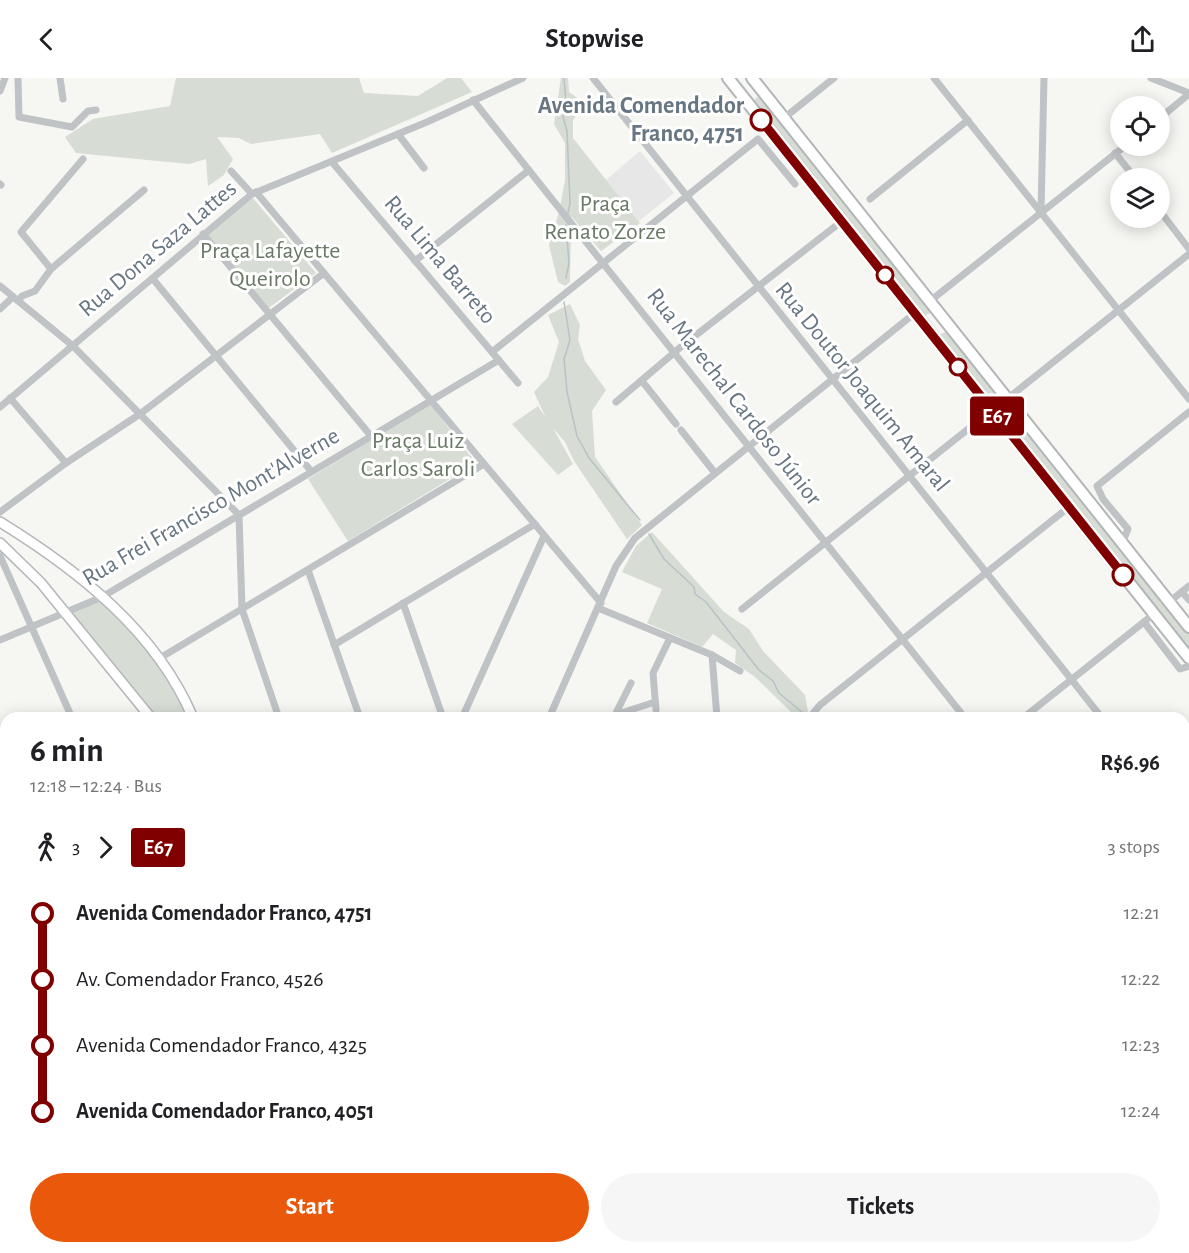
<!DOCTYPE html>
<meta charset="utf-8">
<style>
:root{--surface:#fff;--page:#f6f6f6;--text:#202124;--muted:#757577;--accent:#ea580c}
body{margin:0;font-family:"Alegreya Sans",sans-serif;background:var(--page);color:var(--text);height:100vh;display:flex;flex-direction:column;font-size:22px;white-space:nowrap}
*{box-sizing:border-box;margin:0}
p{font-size:20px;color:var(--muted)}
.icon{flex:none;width:33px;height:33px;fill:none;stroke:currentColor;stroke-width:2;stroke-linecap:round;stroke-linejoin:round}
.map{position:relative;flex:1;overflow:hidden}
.side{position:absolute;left:0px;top:634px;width:1190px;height:542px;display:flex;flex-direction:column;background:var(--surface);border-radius:18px 18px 0 0;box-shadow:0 3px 15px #0003}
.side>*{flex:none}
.badge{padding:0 12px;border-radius:4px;font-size:21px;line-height:39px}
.fabs{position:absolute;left:1110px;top:18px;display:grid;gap:12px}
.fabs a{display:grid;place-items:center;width:60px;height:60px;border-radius:50%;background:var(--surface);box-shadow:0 3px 15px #0003;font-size:30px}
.map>.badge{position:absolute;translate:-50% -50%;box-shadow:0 0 0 3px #fff}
.legs{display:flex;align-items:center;gap:9px;height:66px;padding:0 30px;font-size:20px}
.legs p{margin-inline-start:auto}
.headline{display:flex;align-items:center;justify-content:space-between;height:102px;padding:0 30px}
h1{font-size:33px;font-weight:600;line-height:45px}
.cta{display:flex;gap:12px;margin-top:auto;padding:12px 30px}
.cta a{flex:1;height:69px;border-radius:36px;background:var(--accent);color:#fff;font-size:24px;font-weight:600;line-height:69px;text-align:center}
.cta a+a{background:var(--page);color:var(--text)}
ul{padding:0 30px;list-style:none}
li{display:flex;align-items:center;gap:21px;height:66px;font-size:22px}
li i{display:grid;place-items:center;width:9px;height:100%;margin:0 8px;background:currentColor}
li i::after{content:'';width:15px;height:15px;margin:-8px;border:4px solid;border-radius:50%;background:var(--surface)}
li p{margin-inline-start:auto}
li:first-child i{background:linear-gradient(#0000 50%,currentColor 0)}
li:last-child i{background:linear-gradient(currentColor 50%,#0000 0)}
header{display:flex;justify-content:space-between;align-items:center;height:78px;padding:0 30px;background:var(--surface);font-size:27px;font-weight:600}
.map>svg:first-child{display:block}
.built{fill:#e6e7e6}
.green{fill:#d7dcd4}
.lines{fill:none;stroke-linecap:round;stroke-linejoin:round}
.stream{stroke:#b8c2c7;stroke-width:1.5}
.major-casing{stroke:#b3b7ba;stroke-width:12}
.highway-casing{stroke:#b2b6b9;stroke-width:14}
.minor{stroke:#bfc3c6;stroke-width:7}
.major{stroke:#fff;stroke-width:9}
.highway{stroke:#fff;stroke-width:10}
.line-1-casing{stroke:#fff;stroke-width:14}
.line-1{stroke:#800000;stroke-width:9}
.stop-1-dot{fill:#fff;stroke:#800000;stroke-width:3}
.labels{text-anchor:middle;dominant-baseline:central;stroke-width:6;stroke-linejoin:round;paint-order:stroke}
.stop-label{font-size:24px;font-weight:bold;fill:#677682;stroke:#fff;text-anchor:end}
.park-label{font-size:24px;fill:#697965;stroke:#fff}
.street-label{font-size:24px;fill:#677682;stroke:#fff}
</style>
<header><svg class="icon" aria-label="back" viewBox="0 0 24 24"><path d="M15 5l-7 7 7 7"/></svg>Stopwise<svg class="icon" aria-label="share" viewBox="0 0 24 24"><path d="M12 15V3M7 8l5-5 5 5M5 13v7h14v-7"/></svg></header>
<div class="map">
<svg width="1189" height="1175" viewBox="0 0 1189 1175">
<rect width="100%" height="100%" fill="#f6f6f3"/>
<polygon class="built" points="640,73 674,115 639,143 606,102"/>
<g class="green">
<polygon points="176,0 359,0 364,15 418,18 447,0 461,0 472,14 332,75 320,56 251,66 239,60 217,59 233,81 224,97 208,108 206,81 189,86 76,75 65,59 93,41 170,28"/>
<polygon points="561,0 568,0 569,14 584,25 573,42 573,60 640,145 601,173 571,138 570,204 565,208 558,204 549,167 559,134 565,102 565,65 554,46"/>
<polygon points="757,19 763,20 933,234 932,235 925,237 753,24"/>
<polygon points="253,120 316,195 266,232 208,158"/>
<polygon points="570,226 580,247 578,261 585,283 606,312 592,333 595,379 642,447 627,461 574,383 565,364 553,350 573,386 558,397 512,346 538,328 546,340 534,314 548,299 559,264 548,237"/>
<polygon points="948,253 1189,556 1189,572 938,257"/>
<polygon points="430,326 476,385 348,463 308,401"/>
<polygon points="652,454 724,534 749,551 763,573 805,617 808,634 805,640 797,640 755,599 735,585 736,572 713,556 702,569 647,545 662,511 622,494 636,468"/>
<polygon points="100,523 141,564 167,597 189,640 157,640 71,536"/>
<polygon points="722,1170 812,1170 812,1175 720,1175"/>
</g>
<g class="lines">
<g class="stream">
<polyline points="564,0 566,24 563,39 567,53 570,125 568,135"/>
<polyline points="566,147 569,185 566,200"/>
<polyline points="564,224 570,262 564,281 567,314 577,358 589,380 640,442"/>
<polyline points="649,456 664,481 694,509 695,516 706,524 759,592 773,603 779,615 803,635"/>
</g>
<defs>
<g id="major">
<path d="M0 444C78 492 157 554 193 640"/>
<polyline points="0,465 41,505 151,640"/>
<polyline points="0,741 6,738"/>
<polyline points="377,1170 378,1175"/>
</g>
<g id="highway">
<polyline points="728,0 1189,580"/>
<polyline points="752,0 1189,549"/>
</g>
</defs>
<use href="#major" class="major-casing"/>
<use href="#highway" class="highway-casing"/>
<g class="minor">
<polyline points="18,0 19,39 72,49 88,33 96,32"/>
<polyline points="60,0 63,21"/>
<polyline points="593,0 1102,640"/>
<polyline points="934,0 1189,321"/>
<polyline points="1151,0 1189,15"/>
<polyline points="0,13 5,0"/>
<polyline points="473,22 965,640"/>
<polyline points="784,40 834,0"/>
<polyline points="1160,40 1189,16"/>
<polyline points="398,56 424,90"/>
<polyline points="1115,75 1135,100"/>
<polyline points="332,84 518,305"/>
<polyline points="231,93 252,116"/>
<polyline points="0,106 1,107"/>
<polyline points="256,114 601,525"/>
<polyline points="870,121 968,42"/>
<polyline points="1160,133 1189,171"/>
<polyline points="1041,134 1044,0"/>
<polyline points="203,156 371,358"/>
<polyline points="415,183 529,92"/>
<polyline points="51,191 21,154 83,81"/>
<polyline points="153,201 311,393"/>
<polyline points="0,208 73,268 239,437 242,531 279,640"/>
<polyline points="18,223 22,218 35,213 51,191 144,112"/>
<polyline points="930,223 1125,68"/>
<polyline points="0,231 13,219"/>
<polyline points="492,274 758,61 795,106"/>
<polyline points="642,303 676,346"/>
<polyline points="10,320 66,385"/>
<polyline points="1007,321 1189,176"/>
<polyline points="616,324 682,268 842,143"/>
<polyline points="0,329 252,116 427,44 523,0"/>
<polyline points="681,352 715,395"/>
<polyline points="0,434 66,385 140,336 324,195"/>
<polyline points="1122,465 1128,451 1103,421 1097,408 1189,334"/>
<polyline points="0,478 72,640"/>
<polyline points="308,492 360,640"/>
<polyline points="1182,514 1189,522"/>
<polyline points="1169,524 1189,508"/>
<polyline points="403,525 443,640"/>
<polyline points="598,530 712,577 740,593"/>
<polyline points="742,531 992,332"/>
<polyline points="1144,544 1180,591 1189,588"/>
<polyline points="0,562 102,519 499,282"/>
<polyline points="334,567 535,446"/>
<polyline points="712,577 717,640"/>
<polyline points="160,580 484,386"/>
<polyline points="656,632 653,595 670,560"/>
<polyline points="615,637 655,624"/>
<polyline points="615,637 631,605"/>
<polyline points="462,640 544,458"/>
<polyline points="549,640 616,488 635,460 915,235"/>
<polyline points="809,640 820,627 1069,429"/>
<polyline points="1023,640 1154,536"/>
<polyline points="1184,687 1189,683"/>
<polyline points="1184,744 1189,751"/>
<polyline points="0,749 6,762"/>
<polyline points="1184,861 1189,856"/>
<polyline points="0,880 6,894"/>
<polyline points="1184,916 1189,923"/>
<polyline points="0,917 6,914"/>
<polyline points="0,1009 6,1023"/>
<polyline points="1184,1023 1189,1019"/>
<polyline points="0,1099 6,1097"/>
<polyline points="0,1146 6,1143"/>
<polyline points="68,1170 69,1175"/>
<polyline points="187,1170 189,1175"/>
<polyline points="306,1170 309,1175"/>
<polyline points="460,1170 462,1175"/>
<polyline points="543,1170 545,1175"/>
<polyline points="627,1170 629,1175"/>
<polyline points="710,1170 712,1175"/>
<polyline points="898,1170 898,1175"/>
<polyline points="977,1170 977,1175"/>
<polyline points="1136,1170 1151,1175"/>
<polyline points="28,1175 39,1170"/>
<polyline points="234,1175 246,1170"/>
<polyline points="688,1175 703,1170"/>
<polyline points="817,1175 817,1170"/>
<polyline points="1020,1175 1022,1170"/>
<polyline points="1114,1175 1116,1170"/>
</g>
<use href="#major" class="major"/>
<use href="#highway" class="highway"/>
</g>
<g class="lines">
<defs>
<polyline id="line-1" points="761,42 1123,497"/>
</defs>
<use href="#line-1" class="line-1-casing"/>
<use href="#line-1" class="line-1"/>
</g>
<g class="stop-1-dot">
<circle cx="761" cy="42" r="10"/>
<circle cx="885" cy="197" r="8"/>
<circle cx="958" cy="289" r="8"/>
<circle cx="1123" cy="497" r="10"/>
</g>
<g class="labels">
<g class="stop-label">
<text x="744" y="28">Avenida Comendador<tspan x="744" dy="28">Franco, 4751</tspan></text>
</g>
<g class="park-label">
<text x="605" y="126">Praça<tspan x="605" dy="28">Renato Zorze</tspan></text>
<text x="270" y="173">Praça Lafayette<tspan x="270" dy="28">Queirolo</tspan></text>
<text x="418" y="363">Praça Luiz<tspan x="418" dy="28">Carlos Saroli</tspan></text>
</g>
<g class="street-label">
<text transform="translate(158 171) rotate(-40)">Rua Dona Saza Lattes</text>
<text transform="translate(440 182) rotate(50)">Rua Lima Barreto</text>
<text transform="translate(862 309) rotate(51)">Rua Doutor Joaquim Amaral</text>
<text transform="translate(734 319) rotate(52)">Rua Marechal Cardoso Júnior</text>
<text transform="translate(211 429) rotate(-30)">Rua Frei Francisco Mont'Alverne</text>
</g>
</g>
</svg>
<div class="fabs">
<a><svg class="icon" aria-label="locate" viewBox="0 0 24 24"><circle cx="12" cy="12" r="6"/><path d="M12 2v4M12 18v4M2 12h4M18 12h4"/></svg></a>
<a><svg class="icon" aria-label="layers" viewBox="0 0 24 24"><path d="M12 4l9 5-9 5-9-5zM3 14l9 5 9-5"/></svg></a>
</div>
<b class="badge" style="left:997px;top:338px;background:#800000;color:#fff">E67</b>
<section class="side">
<div class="headline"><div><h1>6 min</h1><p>12:18 – 12:24 · Bus</p></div><b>R$6.96</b></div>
<div class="legs"><svg class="icon" aria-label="walk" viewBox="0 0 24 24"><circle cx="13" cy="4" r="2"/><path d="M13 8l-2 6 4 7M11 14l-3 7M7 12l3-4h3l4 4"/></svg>3<svg class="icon" aria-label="forward" viewBox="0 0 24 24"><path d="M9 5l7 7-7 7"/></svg><b class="badge" style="background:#800000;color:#fff">E67</b><p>3 stops</p></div>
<ul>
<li><i style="color:#800000"></i><b>Avenida Comendador Franco, 4751</b><p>12:21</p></li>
<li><i style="color:#800000"></i><span>Av. Comendador Franco, 4526</span><p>12:22</p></li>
<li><i style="color:#800000"></i><span>Avenida Comendador Franco, 4325</span><p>12:23</p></li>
<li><i style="color:#800000"></i><b>Avenida Comendador Franco, 4051</b><p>12:24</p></li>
</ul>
<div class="cta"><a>Start</a><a>Tickets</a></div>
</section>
</div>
